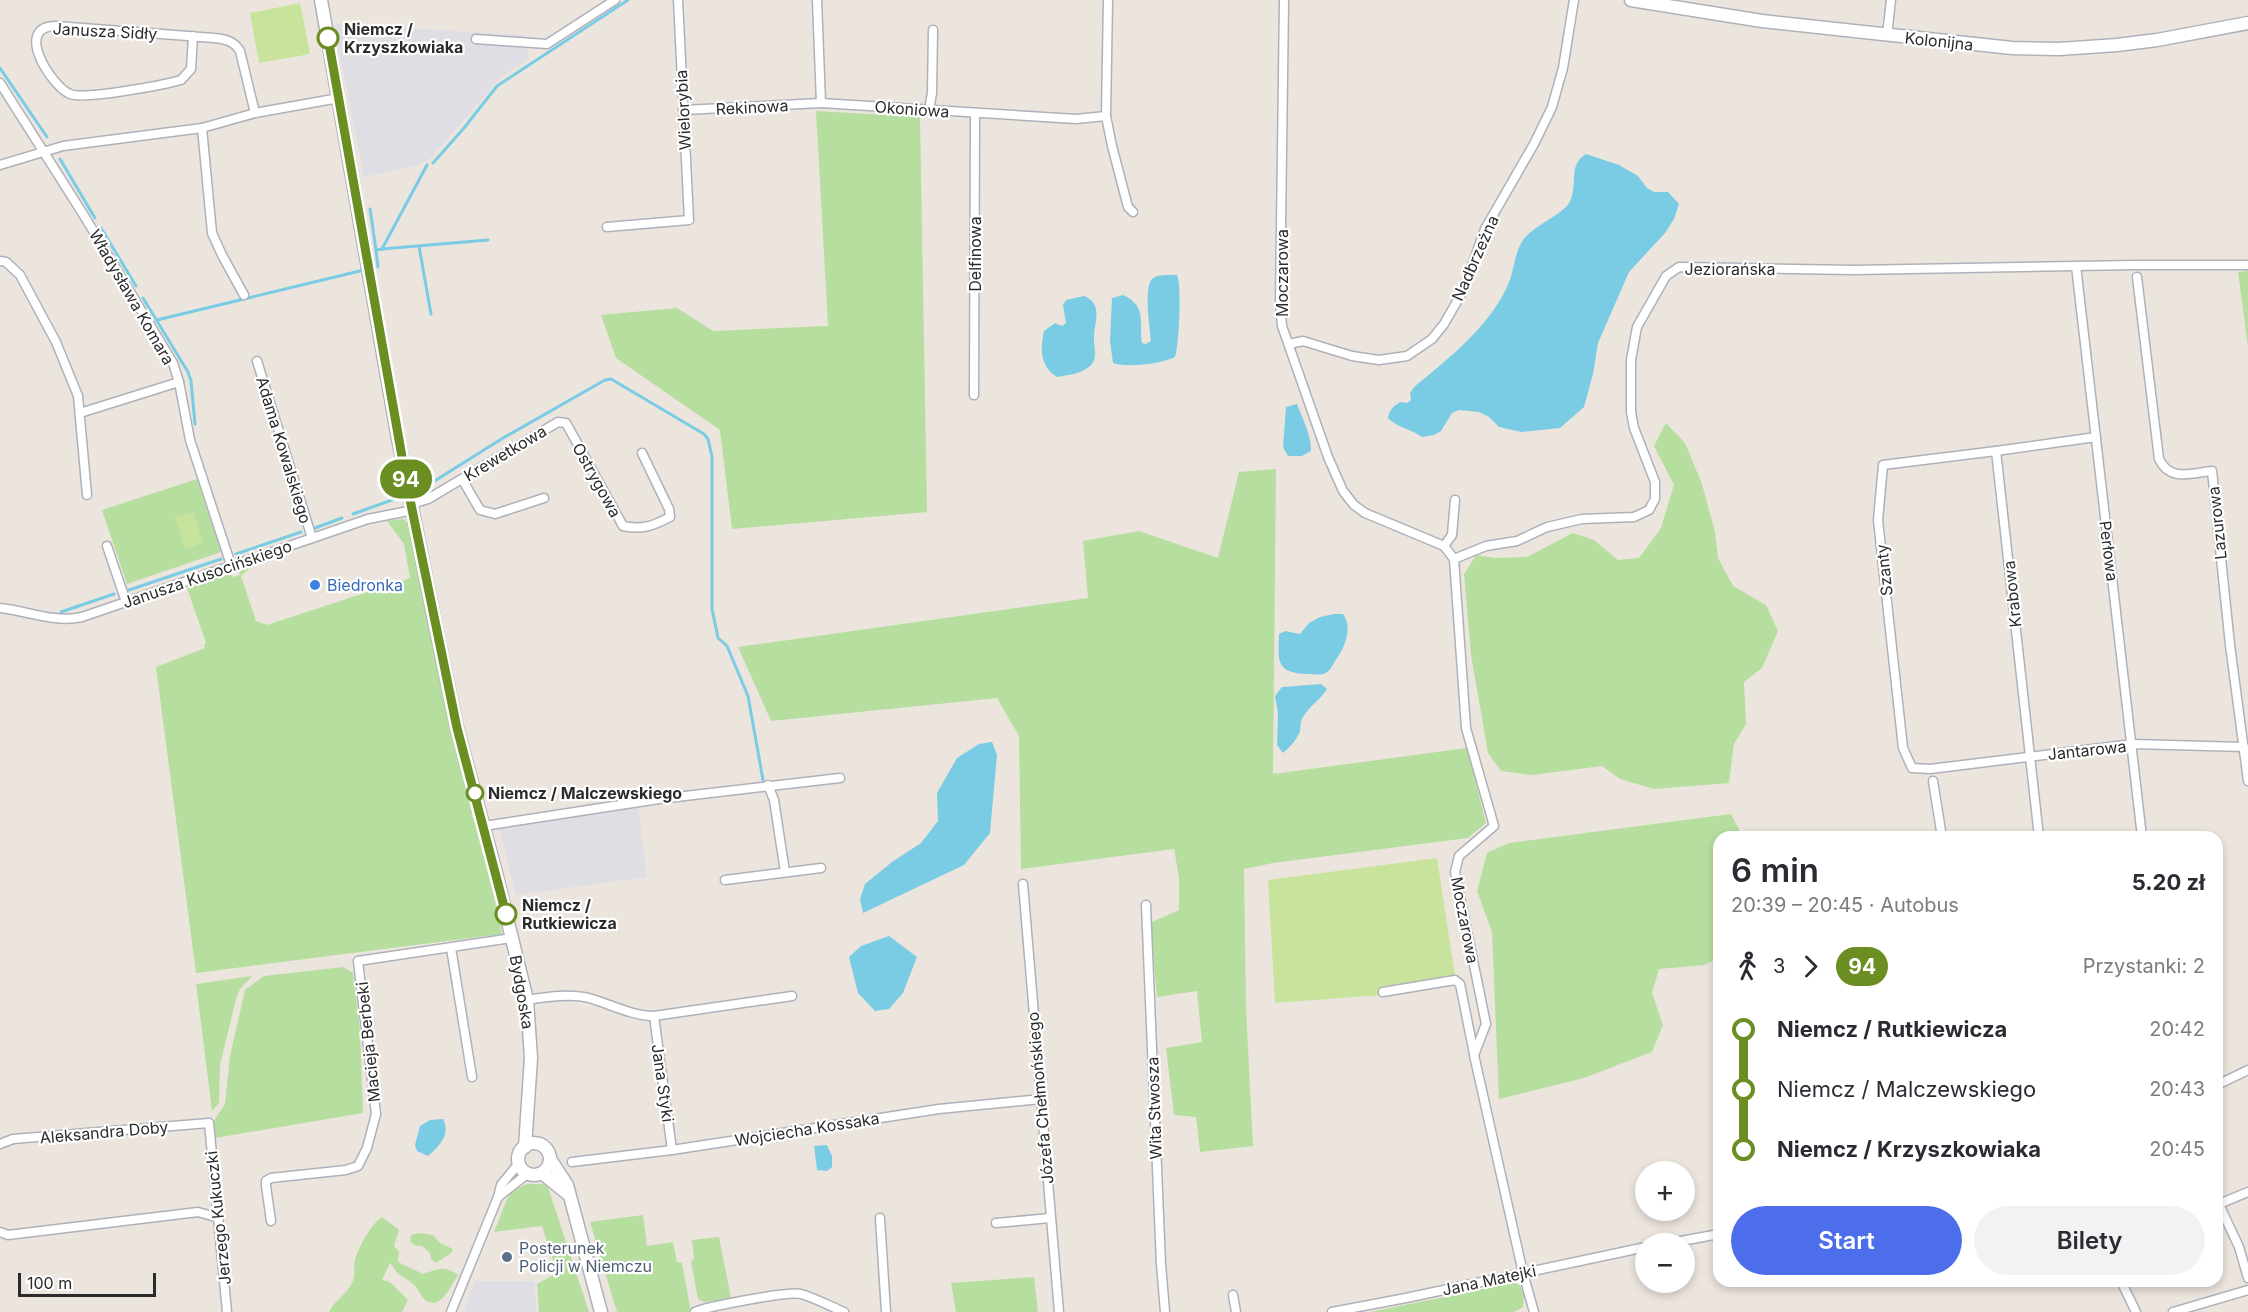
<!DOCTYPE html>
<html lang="pl">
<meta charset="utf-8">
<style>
:root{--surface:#fff;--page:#f2f2f3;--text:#2b2b33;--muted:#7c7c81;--accent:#4c6eeb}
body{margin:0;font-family:Inter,sans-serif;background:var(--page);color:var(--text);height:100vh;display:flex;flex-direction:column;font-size:22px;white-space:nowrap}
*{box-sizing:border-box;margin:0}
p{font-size:20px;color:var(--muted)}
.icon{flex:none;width:33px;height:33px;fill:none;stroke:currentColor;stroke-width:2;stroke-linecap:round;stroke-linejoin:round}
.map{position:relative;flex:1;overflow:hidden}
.side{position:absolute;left:1713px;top:831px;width:510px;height:456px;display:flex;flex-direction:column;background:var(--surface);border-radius:18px;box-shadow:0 3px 9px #0003}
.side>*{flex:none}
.badge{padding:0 12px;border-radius:20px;font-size:21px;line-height:39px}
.fabs{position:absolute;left:1635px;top:1161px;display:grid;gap:12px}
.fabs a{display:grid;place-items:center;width:60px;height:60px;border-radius:50%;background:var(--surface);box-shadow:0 3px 9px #0003;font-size:30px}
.scale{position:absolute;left:18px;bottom:15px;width:138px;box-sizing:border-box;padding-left:6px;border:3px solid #2b2b2b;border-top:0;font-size:16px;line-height:21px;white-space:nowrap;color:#2b2b2b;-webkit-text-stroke:4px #fff;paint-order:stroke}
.map>.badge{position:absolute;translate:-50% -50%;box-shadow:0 0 0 3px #fff}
.legs{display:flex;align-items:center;gap:9px;height:66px;padding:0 18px;font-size:20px}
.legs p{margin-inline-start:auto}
.head{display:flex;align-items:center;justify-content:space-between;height:102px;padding:0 18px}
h1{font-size:33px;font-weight:600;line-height:45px}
.action{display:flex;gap:12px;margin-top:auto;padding:12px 18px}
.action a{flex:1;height:69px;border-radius:36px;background:var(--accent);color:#fff;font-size:24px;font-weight:600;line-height:69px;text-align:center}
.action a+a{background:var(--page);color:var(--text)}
ul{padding:0 18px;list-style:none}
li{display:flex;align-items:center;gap:21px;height:60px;font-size:22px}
li i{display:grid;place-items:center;width:9px;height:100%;margin:0 8px;background:currentColor}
li i::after{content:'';width:15px;height:15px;margin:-8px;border:4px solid;border-radius:50%;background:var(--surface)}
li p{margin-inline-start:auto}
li:first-child i{background:linear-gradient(#0000 50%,currentColor 0)}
li:last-child i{background:linear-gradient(currentColor 50%,#0000 0)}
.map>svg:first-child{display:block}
.industrial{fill:#e0dee5}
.green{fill:#b6de9f}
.pitch{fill:#c8e49c}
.water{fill:#7acce5}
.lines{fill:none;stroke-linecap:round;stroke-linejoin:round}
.stream{stroke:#7acce5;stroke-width:3}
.street-casing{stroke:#afb1ba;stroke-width:11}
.secondary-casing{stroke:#afb1ba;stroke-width:15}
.street{stroke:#fff;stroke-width:8}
.secondary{stroke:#fff;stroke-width:12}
.line-1-casing{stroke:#fff;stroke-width:14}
.line-1{stroke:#6b8e23;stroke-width:9}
.stop-1-dot{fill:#fff;stroke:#6b8e23;stroke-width:3}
.shop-dot{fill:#3f7fe0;stroke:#fff;stroke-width:2}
.service-dot{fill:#5c6f8a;stroke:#fff;stroke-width:2}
.labels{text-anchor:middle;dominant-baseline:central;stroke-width:4.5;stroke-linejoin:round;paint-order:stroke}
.stop-label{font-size:16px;font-weight:bold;fill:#2b2b2b;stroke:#fff;text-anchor:start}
.street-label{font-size:16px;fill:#2b2b2b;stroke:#fff}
.shop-label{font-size:16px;fill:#366cbe;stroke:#fff;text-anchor:start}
.service-label{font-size:16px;fill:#4e5e75;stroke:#fff;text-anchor:start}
</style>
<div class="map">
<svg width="2248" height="1312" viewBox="0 0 2248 1312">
<rect width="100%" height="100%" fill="#ece5de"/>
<g class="industrial">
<polygon points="334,24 525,35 529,58 501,77 430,159 419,165 364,177"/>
<polygon points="638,808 647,877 516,895 499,828"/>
<polygon points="475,1281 535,1281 536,1312 463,1312"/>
</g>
<g class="green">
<polygon points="816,111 920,117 927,512 732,529 720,430 616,358 601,315 677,308 713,331 828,326"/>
<polygon points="2248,271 2248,347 2238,272"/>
<polygon points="1666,423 1685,443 1702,484 1715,532 1718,558 1733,586 1766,605 1778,631 1762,668 1744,682 1746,724 1734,744 1729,783 1654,789 1620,779 1602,766 1532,775 1501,771 1488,753 1471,655 1464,574 1476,555 1496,558 1527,557 1573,533 1594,540 1618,560 1639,558 1661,528 1674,485 1654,446"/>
<polygon points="1276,469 1273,774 1467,748 1486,823 1468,838 1273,863 1244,869 1246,1008 1253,1146 1200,1152 1196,1117 1174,1115 1166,1048 1202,1042 1197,991 1157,997 1150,923 1179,910 1179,877 1174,849 1021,869 1019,736 997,698 771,721 738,647 1088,598 1083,541 1139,531 1218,558 1239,472"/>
<polygon points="197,479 221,552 127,584 102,510"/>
<polygon points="403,519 408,523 475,811 472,812 472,817 476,817 502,934 196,973 156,667 205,648 204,645 206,643 187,588 230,574 233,577 240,575 239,571 252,566 241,576 256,621 267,625 410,578 404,544 387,521"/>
<polygon points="1731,814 1743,837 1719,837 1719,958 1704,965 1659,969 1652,993 1663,1025 1652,1052 1584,1078 1499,1099 1492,932 1477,891 1487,853 1509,843"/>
<polygon points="343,967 353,973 360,1030 363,1113 215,1138 213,1122 225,1104 230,1056 245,990 264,976"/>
<polygon points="252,976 240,989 236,999 220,1065 219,1103 212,1111 196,984"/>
<polygon points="527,1184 542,1184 548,1187 589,1312 539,1312 537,1284 557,1273 542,1226 494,1232 510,1192"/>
<polygon points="643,1215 647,1246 673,1242 677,1262 682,1263 691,1312 617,1312 590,1222"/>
<path d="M382 1217 399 1230 394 1246 399 1252 398 1262 423 1274C439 1269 443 1265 458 1275 451 1285 441 1312 425 1300 420 1296 419 1289 414 1285 410 1280 403 1278 399 1274 395 1271 393 1266 390 1263L382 1280 390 1282 408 1300 402 1312H329C335 1300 346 1295 352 1283 356 1276 353 1267 355 1260 358 1248 372 1223 382 1217Z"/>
<polygon points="418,1233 433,1235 440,1243 453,1249 451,1253 436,1263 431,1259 430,1253 422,1246 414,1245 410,1241 411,1235"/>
<polygon points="719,1237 731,1298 704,1302 698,1299 691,1262 694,1258 692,1240"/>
<polygon points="1034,1277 1038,1312 956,1312 951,1283"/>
<polygon points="1514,1283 1520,1285 1524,1296 1523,1307 1514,1312 1370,1312"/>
</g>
<g class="pitch">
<polygon points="300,3 310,54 259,63 250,13"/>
<polygon points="193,512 203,543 185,549 175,517"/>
<polygon points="1437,858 1455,976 1380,987 1382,995 1275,1003 1268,880"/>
</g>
<g class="water">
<path d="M1586 154 1619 165 1638 176 1647 188 1654 192H1668L1679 204 1674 219 1665 233 1629 272 1598 343 1593 374 1584 407 1560 428 1521 432 1499 427 1489 417 1479 412 1459 410 1452 413 1441 431 1434 435 1422 437C1411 429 1397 428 1388 418 1389 410 1394 405 1401 402L1407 403 1411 400 1410 393 1414 387C1448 359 1487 329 1507 287 1514 273 1514 253 1523 240 1533 226 1562 215 1569 203 1579 186 1567 165 1586 154Z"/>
<path d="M1177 275C1182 285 1179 347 1175 357 1161 364 1127 368 1113 363L1110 341 1112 298 1123 295C1147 306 1139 321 1142 343L1146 344 1151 341C1150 329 1143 285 1153 278 1159 274 1170 275 1177 275Z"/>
<path d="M1084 296C1103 304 1095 320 1094 336 1093 343 1097 353 1094 360 1089 373 1069 375 1057 377 1040 366 1040 350 1044 331L1055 323 1062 326 1066 323 1063 305 1066 300Z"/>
<path d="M1297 404C1303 420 1311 434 1311 451L1302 456H1288L1283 447 1286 407Z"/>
<path d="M1334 614H1343C1353 628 1345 648 1335 661 1332 665 1331 670 1327 672 1322 676 1314 674 1308 674 1276 673 1278 662 1279 634L1285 631 1300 634 1309 623 1320 617Z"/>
<path d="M1321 684 1327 689C1321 699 1312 704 1305 714 1300 720 1301 724 1300 731 1297 740 1289 748 1283 753L1277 745 1278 713 1275 696 1282 687Z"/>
<polygon points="992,742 997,755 990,833 964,865 863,913 860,899 865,884 892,862 921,843 938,821 937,793 957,758 979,744"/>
<polygon points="889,936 917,957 903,993 889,1009 875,1011 858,993 849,957 861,946"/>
<path d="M443 1119C451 1135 439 1146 428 1156L417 1151 415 1145 420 1126 430 1120Z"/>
<polygon points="827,1145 832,1156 832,1167 827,1171 817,1170 814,1146"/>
</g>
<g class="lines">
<g class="stream">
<polyline points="0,68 47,137"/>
<polyline points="60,159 95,218"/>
<polyline points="433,163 464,128 497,86 628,0"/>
<polyline points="370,209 376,250"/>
<polyline points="101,228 136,286"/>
<polyline points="419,246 431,314"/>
<polyline points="382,249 488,240"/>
<polyline points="378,267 376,250 382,249 427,165"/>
<polyline points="143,298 188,372 191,381 195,424"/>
<polyline points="157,320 364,270"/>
<polyline points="417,492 503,438 605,380 611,379 704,434 708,439 712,457 712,609 718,638 727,646 748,696 763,780"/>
<polyline points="353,514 403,496"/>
<polyline points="315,528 342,518"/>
<polyline points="236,554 301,532"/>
<polyline points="129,590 221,559"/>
<polyline points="61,612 114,594"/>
</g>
<defs>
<g id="street">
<polyline points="817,0 821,103 1076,119 1106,116 1108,0"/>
<polyline points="1284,0 1280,303 1282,326 1328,457 1343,491 1354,505 1365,513 1444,546 1454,559 1466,728 1494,826 1459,856 1455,872 1486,1024 1474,1055 1523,1273 1534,1312"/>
<polyline points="1887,35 1891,0"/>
<path d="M193 36 191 69 181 80C163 85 84 100 70 94 51 86 13 26 56 26L214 38C225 39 234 41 240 51L255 113"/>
<polyline points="476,39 547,44 615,0"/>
<polyline points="0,83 83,214 173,363 179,382 190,440 231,565"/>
<polyline points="683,110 821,103"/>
<polyline points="929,110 932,93 933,30"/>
<polyline points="1106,116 1112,146 1128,207 1133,212"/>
<polyline points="202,128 212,233 222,255 244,295"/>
<polyline points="0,165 63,146 202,128 255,113 339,98"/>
<polyline points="607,227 689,220 678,0"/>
<polyline points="0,261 6,262 20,275 56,342 78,396 87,495"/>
<polyline points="2076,266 2142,837"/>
<path d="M2137 277 2159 459C2170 482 2191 473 2212 471L2230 645 2248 781"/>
<polyline points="1289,344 1303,341 1352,356 1379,360 1407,356 1432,339 1444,324 1463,291 1485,229 1534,144 1552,107 1563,68 1574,0"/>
<polyline points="257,361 312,538"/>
<polyline points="974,395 975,113"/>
<polyline points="80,413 179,382"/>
<polyline points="1996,451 1883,465 1878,520 1903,748 1912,768 1930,769 2133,744 2244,747"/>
<polyline points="462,479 480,510 495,514 544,498"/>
<path d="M412 504 428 499 558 422 566 423 623 526C642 530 653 526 670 517L669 509 642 453"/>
<polyline points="107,546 126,602"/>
<polyline points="1444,546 1452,535 1455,500"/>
<polyline points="1454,559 1486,546 1517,541 1547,527 1582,519 1634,517 1649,510 1655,499 1655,482 1634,428 1631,412 1631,360 1637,327 1666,276 1679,267 1854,270 2134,265 2248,265"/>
<path d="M0 608C28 611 54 623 82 617L368 519 413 510"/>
<polyline points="1933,781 1942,837"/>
<polyline points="768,785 774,800 785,872"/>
<polyline points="484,826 659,799 840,778"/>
<polyline points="2039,837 1996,451 2096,437"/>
<polyline points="725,880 821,868"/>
<polyline points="1023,884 1059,1312"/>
<polyline points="1146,905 1161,1264 1165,1312"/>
<polyline points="451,948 472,1077"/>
<polyline points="1383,992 1455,980 1460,984 1474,1054"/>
<path d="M527 1000C545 997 571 993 589 998 610 1004 632 1016 654 1016L792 996"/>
<polyline points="654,1016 672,1150"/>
<polyline points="2217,1085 2248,1070"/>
<polyline points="0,1144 13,1139 209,1123 227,1312"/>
<polyline points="572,1162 672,1150 939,1109 1041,1099"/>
<polyline points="498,1197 527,1174"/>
<polyline points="2217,1200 2239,1247 2248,1278"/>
<polyline points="2219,1204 2248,1192"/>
<polyline points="880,1218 886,1312"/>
<polyline points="271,1221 266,1186 266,1181 271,1178 346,1170 358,1166 367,1148 376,1114 358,961 512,938"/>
<polyline points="996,1223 1050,1218"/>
<polyline points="0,1232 8,1235 198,1212 219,1218"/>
<polyline points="1665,1244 1719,1234"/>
<polyline points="2121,1281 2136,1312"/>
<polyline points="1233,1295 1236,1312"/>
<polyline points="451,1312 498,1197 501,1185 519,1163"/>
<path d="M695 1312C705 1307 788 1291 801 1294 815 1298 830 1306 844 1312"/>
<polyline points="1332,1312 1406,1298 1646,1247"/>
<polyline points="2173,1312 2248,1290"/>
</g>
<g id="secondary">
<polyline points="321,0 397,433 436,628 457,728 496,873 527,1000 531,1058 525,1147"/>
<polyline points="1631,0 1762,21 2012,48 2059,49 2117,45 2157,40 2248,23"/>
<circle cx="534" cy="1159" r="16"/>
<polyline points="550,1159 567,1185 601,1312"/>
<polyline points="542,1173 568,1194"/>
</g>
</defs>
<use href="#street" class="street-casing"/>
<use href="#secondary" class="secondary-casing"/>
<use href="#street" class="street"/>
<use href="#secondary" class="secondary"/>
</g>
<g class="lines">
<defs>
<polyline id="line-1" points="328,38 407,485 457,728 506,914"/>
</defs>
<use href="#line-1" class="line-1-casing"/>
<use href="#line-1" class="line-1"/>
</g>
<g class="stop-1-dot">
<circle cx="328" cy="38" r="10"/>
<circle cx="475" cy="793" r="8"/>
<circle cx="506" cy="914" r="10"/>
</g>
<circle class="shop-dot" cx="315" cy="585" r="6"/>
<circle class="service-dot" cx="507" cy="1257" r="6"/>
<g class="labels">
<g class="stop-label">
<text x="344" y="29">Niemcz /<tspan x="344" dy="18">Krzyszkowiaka</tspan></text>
<text x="488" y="793">Niemcz / Malczewskiego</text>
<text x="522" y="905">Niemcz /<tspan x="522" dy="18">Rutkiewicza</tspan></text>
</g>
<g class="street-label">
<text transform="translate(105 31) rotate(3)">Janusza Sidły</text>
<text transform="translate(1939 41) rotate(6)">Kolonijna</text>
<text transform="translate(752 107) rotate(-3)">Rekinowa</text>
<text transform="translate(912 109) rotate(4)">Okoniowa</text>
<text transform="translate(683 110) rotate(-93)">Wielorybia</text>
<text transform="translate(975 254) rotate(-90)">Delfinowa</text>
<text transform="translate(1475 258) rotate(-66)">Nadbrzeżna</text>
<text x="1730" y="269">Jeziorańska</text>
<text transform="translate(1282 273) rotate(-90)">Moczarowa</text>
<text transform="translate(132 297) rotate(60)">Władysława Komara</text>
<text transform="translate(284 450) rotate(73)">Adama Kowalskiego</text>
<text transform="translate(505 453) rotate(-31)">Krewetkowa</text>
<text transform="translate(597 480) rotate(61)">Ostrygowa</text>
<text transform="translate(2217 523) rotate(-96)">Lazurowa</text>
<text transform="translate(2109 551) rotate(83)">Perłowa</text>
<text transform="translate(1884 570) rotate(-96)">Szanty</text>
<text transform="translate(207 574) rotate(-19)">Janusza Kusocińskiego</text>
<text transform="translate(2012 594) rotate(-96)">Krabowa</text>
<text transform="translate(2087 750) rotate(-6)">Jantarowa</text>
<text transform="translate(1465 920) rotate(79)">Moczarowa</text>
<text transform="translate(522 992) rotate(80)">Bydgoska</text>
<text transform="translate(368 1042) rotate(-96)">Macieja Berbeki</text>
<text transform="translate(663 1083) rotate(82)">Jana Styki</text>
<text transform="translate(1040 1098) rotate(-95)">Józefa Chełmońskiego</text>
<text transform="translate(1154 1108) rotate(-92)">Wita Stwosza</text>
<text transform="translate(807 1129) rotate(-9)">Wojciecha Kossaka</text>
<text transform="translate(104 1132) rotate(-5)">Aleksandra Doby</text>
<text transform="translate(218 1218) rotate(-96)">Jerzego Kukuczki</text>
<text transform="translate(1489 1280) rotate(-12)">Jana Matejki</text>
</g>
<g class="shop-label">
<text x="327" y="585">Biedronka</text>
</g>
<g class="service-label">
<text x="519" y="1248">Posterunek<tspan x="519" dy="18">Policji w Niemczu</tspan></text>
</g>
</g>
</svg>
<div class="fabs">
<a>+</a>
<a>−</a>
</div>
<div class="scale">100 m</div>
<b class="badge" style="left:406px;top:479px;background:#6b8e23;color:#fff">94</b>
<section class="side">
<div class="head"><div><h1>6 min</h1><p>20:39 – 20:45 · Autobus</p></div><b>5.20 zł</b></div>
<div class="legs"><svg class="icon" aria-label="walk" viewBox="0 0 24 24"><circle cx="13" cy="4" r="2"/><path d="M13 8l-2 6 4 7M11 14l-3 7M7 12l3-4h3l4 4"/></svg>3<svg class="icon" aria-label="forward" viewBox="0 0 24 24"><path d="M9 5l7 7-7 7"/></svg><b class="badge" style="background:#6b8e23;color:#fff">94</b><p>Przystanki: 2</p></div>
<ul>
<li><i style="color:#6b8e23"></i><b>Niemcz / Rutkiewicza</b><p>20:42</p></li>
<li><i style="color:#6b8e23"></i><span>Niemcz / Malczewskiego</span><p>20:43</p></li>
<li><i style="color:#6b8e23"></i><b>Niemcz / Krzyszkowiaka</b><p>20:45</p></li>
</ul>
<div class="action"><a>Start</a><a>Bilety</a></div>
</section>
</div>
